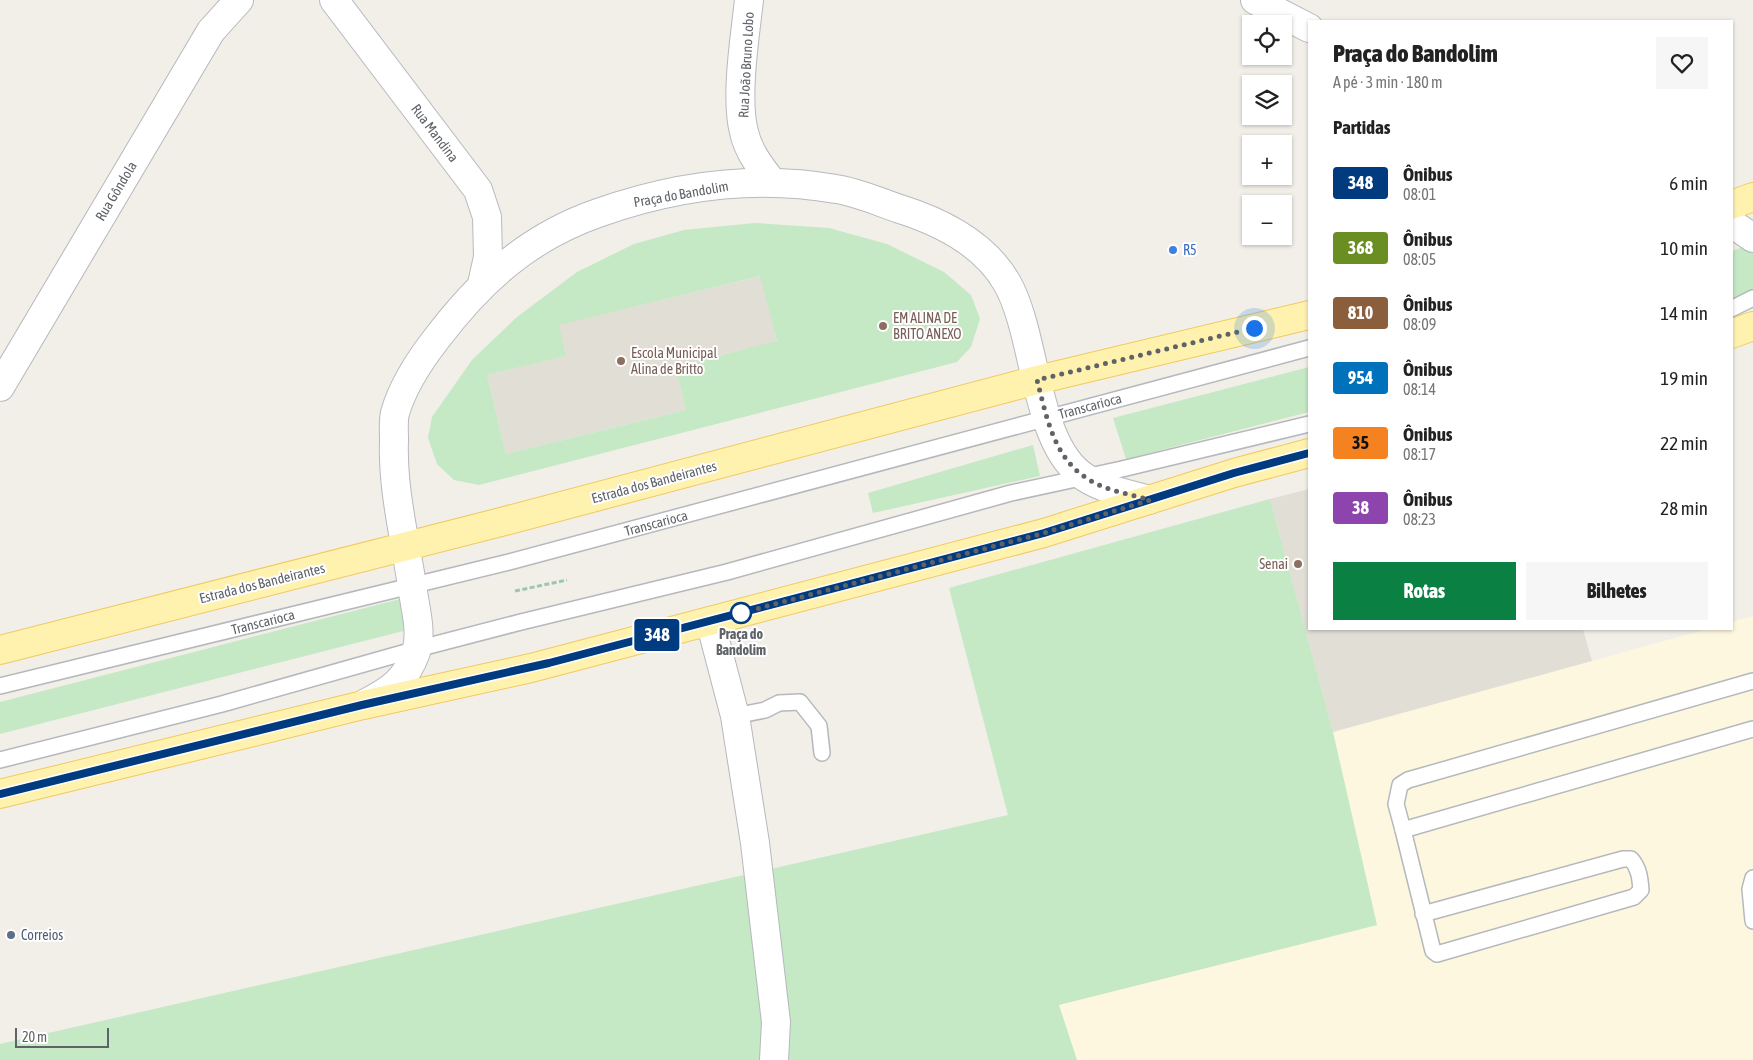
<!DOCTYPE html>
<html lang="pt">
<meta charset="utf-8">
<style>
:root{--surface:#fff;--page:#f6f6f6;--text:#222;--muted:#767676;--accent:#0b8043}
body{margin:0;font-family:"Asap Condensed",sans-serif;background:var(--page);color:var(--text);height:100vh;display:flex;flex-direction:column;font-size:19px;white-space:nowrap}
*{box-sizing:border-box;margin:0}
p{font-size:16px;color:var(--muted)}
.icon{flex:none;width:28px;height:28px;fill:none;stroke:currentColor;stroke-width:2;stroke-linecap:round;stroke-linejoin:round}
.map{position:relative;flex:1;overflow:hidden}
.side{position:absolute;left:1308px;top:20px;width:425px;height:610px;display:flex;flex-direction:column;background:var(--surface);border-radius:0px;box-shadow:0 1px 4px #0004}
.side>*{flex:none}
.badge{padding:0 10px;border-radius:4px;font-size:18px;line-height:32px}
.fabs{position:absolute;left:1242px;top:15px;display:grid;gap:10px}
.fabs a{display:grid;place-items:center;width:50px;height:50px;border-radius:0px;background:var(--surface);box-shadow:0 1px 4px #0004;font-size:25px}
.scale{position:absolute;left:15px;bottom:12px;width:94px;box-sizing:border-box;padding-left:5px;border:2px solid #5f6368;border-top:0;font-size:14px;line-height:18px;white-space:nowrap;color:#5f6368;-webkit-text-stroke:4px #fff;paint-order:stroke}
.you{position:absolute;width:25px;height:25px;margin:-12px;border:4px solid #fff;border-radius:50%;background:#1a73e8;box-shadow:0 0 0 8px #1a73e833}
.map>.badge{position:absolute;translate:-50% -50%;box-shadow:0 0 0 2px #fff}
h2{padding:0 25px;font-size:19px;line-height:45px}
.round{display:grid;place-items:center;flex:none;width:52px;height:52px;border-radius:0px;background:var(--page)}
.overview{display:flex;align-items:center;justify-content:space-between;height:85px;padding:0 25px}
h1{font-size:24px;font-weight:800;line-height:38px}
.primary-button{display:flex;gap:10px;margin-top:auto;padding:10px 25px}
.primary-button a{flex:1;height:58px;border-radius:0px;background:var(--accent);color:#fff;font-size:20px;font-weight:800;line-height:58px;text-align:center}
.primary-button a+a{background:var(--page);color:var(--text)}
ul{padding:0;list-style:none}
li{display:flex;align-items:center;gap:15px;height:65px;padding:0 25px}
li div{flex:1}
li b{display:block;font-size:19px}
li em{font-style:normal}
li .badge{min-width:55px;font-weight:700;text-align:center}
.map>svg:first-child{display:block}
.commercial{fill:#fef7e0}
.education{fill:#e1ded6}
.green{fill:#c5e8c5;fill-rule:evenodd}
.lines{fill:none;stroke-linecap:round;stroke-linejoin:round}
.lane-casing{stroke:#b5b8bc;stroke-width:18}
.street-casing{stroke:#b5b8bc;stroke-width:30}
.secondary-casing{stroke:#b6babf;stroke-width:30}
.primary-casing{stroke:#f2c960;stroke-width:30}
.path{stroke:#9cc7a9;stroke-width:3;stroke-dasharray:5 2.5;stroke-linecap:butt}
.lane{stroke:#fff;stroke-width:15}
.street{stroke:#fff;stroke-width:28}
.secondary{stroke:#fff;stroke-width:28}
.primary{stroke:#fff2af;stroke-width:28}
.line-casing{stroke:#fff;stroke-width:11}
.line{stroke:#003b80;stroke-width:8}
.walk{stroke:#5f6368;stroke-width:5;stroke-dasharray:0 9}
.shop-dot{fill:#3f7fe0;stroke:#fff;stroke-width:2}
.education-dot{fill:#8d6e63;stroke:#fff;stroke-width:2}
.stop-dot{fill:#fff;stroke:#003b80;stroke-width:2.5}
.service-dot{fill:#5c6f8a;stroke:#fff;stroke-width:2}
.labels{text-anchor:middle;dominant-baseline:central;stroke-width:4;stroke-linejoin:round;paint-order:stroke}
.street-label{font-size:14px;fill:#5f6368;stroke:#fff}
.shop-label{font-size:14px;fill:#366cbe;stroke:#fff;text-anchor:start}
.education-label{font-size:14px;fill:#785e54;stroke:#fff;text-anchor:start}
.stop-label{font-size:14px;font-weight:bold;fill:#5f6368;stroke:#fff}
.service-label{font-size:14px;fill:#4e5e75;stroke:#fff;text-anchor:start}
</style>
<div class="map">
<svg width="1753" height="1060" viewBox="0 0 1753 1060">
<rect width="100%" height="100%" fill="#f1efe8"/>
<polygon class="commercial" points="1753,616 1753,1060 1077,1060 1058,1005 1377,925 1333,732 1708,629 1731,629 1731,622"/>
<g class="education">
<polygon points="761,276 777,342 676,366 686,410 506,454 487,375 565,356 558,325"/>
<polygon points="1309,489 1309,629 1583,629 1592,661 1333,732 1270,499"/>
</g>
<g class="green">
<path d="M755 223 829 228 887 244 944 272 971 295 980 319 971 347 957 362 479 485 454 480 437 464 428 438 432 417 472 360 517 317 577 272 634 244 684 230ZM760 276 777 341 676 367 686 410 506 454 487 375 566 356 559 325Z"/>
<polygon points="1753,244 1753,293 1731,302 1731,251"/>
<polygon points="1309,367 1309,412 1126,459 1113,418"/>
<polygon points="1033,445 1040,476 873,513 868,493"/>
<polygon points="1270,499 1333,732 1377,925 1059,1005 1077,1060 0,1060 0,1044 1008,815 949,588"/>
<polygon points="404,598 411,629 0,734 0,702"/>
</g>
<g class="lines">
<defs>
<g id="lane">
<polyline points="1731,309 1753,298"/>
<polyline points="1753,681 1408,780 1400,785 1396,804 1403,830 1753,729"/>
<polyline points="0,686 509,562 1309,348"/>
<polyline points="735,716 765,710 779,703 800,702 819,726 822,753"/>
<polyline points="0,760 222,704 417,649 521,622 727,572 1011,493 1122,469 1309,424"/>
<path d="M1403 830 1433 951 1437 954 1634 897 1641 890C1640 878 1639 868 1631 859H1623L1423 914"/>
<polyline points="1753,878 1750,889 1753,921"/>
</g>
<g id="street">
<polyline points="1255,0 1309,28"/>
<polyline points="1731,223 1753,238"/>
<polyline points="0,387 211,31 239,0"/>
<polyline points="710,621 735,716 755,843 776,1022 774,1060"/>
</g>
<g id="secondary">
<polyline points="334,0 478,190 487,217 488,257 482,284"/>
<path d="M749 0C745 36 735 98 744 132 748 151 761 168 773 183"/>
<path d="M366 703C391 690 406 680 416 652 422 634 416 611 413 592 406 542 392 491 394 440 394 431 393 421 395 413 403 385 419 361 437 338 481 280 529 237 598 213 674 186 756 175 836 189 857 192 879 202 900 209 941 222 985 244 1007 283 1037 335 1034 447 1086 478 1105 490 1129 494 1149 500"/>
</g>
<g id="primary">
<polyline points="1731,205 1753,197"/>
<polyline points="1731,334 1753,326"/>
<polyline points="0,650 501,522 1037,380 1309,315"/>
<polyline points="0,794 363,705 531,668 1044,533 1234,473 1309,453"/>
</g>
</defs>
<use href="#lane" class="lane-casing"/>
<use href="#street" class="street-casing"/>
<use href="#secondary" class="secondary-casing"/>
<use href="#primary" class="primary-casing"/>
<polyline class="path" points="515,591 567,580"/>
<use href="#lane" class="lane"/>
<use href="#street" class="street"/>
<use href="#secondary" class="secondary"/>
<use href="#primary" class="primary"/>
</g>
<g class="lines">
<defs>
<polyline id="line" points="0,794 362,705 549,663 1044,533 1234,473 1309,453"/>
</defs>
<use href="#line" class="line-casing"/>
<use href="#line" class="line"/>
<path class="walk" d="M741 613 1044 533 1150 500C1129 494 1103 490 1085 477 1053 456 1046 414 1037 380L1254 328"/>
</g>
<circle class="shop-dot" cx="1173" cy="250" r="5"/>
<g class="education-dot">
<circle cx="883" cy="326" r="5"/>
<circle cx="621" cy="361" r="5"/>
<circle cx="1298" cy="564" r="5"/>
</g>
<circle class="stop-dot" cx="741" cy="613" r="10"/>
<circle class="service-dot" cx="11" cy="935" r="5"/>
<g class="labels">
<g class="street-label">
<text transform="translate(746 65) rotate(-87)">Rua João Bruno Lobo</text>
<text transform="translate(435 133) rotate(53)">Rua Mandina</text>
<text transform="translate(116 191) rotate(-59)">Rua Gôndola</text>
<text transform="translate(681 194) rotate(-10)">Praça do Bandolim</text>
<text transform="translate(1090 406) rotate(-15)">Transcarioca</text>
<text transform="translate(654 482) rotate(-15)">Estrada dos Bandeirantes</text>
<text transform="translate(656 523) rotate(-15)">Transcarioca</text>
<text transform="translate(262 583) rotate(-14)">Estrada dos Bandeirantes</text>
<text transform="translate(263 622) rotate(-14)">Transcarioca</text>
</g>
<g class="shop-label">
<text x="1183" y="250">R5</text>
</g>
<g class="education-label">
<text x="893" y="318">EM ALINA DE<tspan x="893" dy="16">BRITO ANEXO</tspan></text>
<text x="631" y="353">Escola Municipal<tspan x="631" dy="16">Alina de Britto</tspan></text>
<text x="1288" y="564" text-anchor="end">Senai</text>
</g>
<g class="stop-label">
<text x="741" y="634">Praça do<tspan x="741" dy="16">Bandolim</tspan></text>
</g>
<g class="service-label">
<text x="21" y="935">Correios</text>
</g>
</g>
</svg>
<div class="fabs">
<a><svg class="icon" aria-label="locate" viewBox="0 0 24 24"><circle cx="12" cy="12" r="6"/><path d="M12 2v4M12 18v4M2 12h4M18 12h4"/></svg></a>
<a><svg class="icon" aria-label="layers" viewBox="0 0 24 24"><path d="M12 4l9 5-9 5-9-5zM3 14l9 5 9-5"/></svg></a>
<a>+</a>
<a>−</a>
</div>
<div class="scale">20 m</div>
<div class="you" style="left:1254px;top:328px"></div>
<b class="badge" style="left:657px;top:635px;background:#003b80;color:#fff">348</b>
<section class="side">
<div class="overview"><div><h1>Praça do Bandolim</h1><p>A pé · 3 min · 180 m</p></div><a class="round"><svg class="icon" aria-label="heart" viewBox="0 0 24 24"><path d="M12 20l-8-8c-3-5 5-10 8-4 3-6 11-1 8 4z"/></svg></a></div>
<h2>Partidas</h2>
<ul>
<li><span class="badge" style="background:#003b80;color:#fff">348</span><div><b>Ônibus</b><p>08:01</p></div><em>6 min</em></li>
<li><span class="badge" style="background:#6b8e23;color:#fff">368</span><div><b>Ônibus</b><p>08:05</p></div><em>10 min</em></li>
<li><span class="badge" style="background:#8b5e3c;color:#fff">810</span><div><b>Ônibus</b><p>08:09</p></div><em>14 min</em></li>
<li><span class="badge" style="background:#0072bc;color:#fff">954</span><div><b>Ônibus</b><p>08:14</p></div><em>19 min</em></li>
<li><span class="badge" style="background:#f58220;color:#111">35</span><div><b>Ônibus</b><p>08:17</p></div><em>22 min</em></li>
<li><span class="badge" style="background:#8e44ad;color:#fff">38</span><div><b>Ônibus</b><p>08:23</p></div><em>28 min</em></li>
</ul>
<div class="primary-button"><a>Rotas</a><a>Bilhetes</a></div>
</section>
</div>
